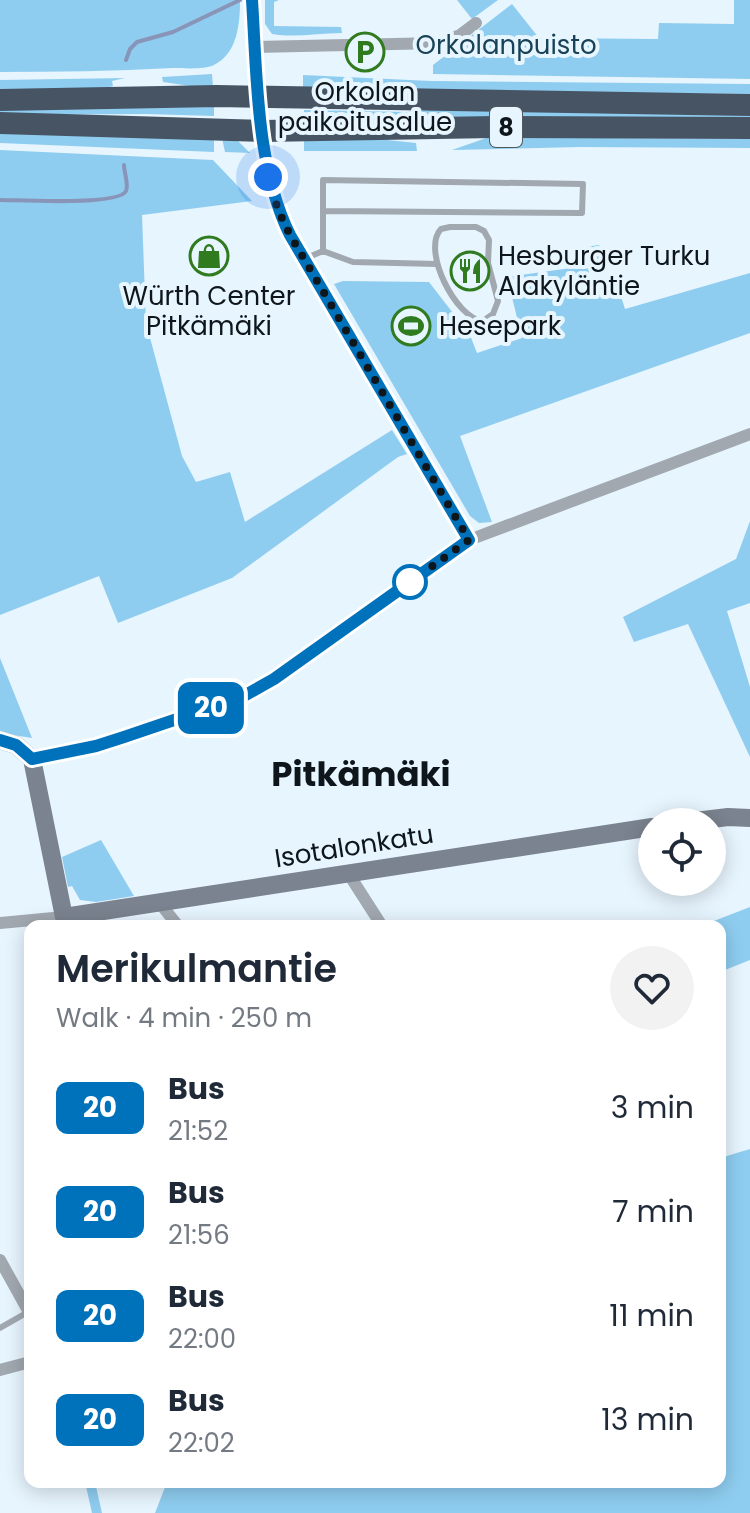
<!DOCTYPE html>
<meta charset="utf-8">
<style>
:root{--surface:#fff;--page:#f2f2f3;--text:#1f2937;--muted:#747a83}
body{margin:0;font-family:Poppins,sans-serif;background:var(--page);color:var(--text);height:100vh;display:flex;flex-direction:column;font-size:30px;white-space:nowrap}
*{box-sizing:border-box;margin:0}
p{font-size:26px;color:var(--muted)}
.icon{flex:none;width:44px;height:44px;fill:none;stroke:currentColor;stroke-width:2;stroke-linecap:round;stroke-linejoin:round}
.map{position:relative;flex:1;overflow:hidden}
.sheet{position:absolute;left:24px;top:920px;width:702px;height:568px;display:flex;flex-direction:column;background:var(--surface);border-radius:16px;box-shadow:0 4px 20px #0003}
.sheet>*{flex:none}
.badge{padding:0 16px;border-radius:12px;font-size:28px;line-height:52px}
.controls{position:absolute;left:638px;top:808px;display:grid;gap:16px}
.controls a{display:grid;place-items:center;width:88px;height:88px;border-radius:50%;background:var(--surface);box-shadow:0 4px 20px #0003;font-size:40px}
.you{position:absolute;width:40px;height:40px;margin:-20px;border:6px solid #fff;border-radius:50%;background:#1a73e8;box-shadow:0 0 0 12px #1a73e833}
.map>.badge{position:absolute;translate:-50% -50%;box-shadow:0 0 0 4px #fff}
.round{display:grid;place-items:center;flex:none;width:84px;height:84px;border-radius:42px;background:var(--page)}
.overview{display:flex;align-items:center;justify-content:space-between;height:136px;padding:0 32px}
h1{font-size:38px;font-weight:600;line-height:60px}
ul{padding:0;list-style:none}
li{display:flex;align-items:center;gap:24px;height:104px;padding:0 32px}
li div{flex:1}
li b{display:block;font-size:30px}
li em{font-style:normal}
li .badge{min-width:88px;font-weight:700;text-align:center}
.map>svg:first-child{display:block}
.green{fill:#8fcdf0}
.lines{fill:none;stroke-linecap:round;stroke-linejoin:round}
.stream{stroke:#8895b8;stroke-width:4}
.lane{stroke:#a1a8b0;stroke-width:6}
.street{stroke:#a1a8b0;stroke-width:12}
.secondary{stroke:#7a838f;stroke-width:18}
.highway{stroke:#475464;stroke-width:22}
.line-casing{stroke:#fff;stroke-width:18}
.line{stroke:#0072bc;stroke-width:12}
.walk{stroke:#0e161b;stroke-width:8;stroke-dasharray:0 14.4}
.stop-dot{fill:#fff;stroke:#0072bc;stroke-width:4}
.labels{text-anchor:middle;dominant-baseline:central;stroke-width:8;stroke-linejoin:round;paint-order:stroke}
.shield{fill:#e7f5fe;stroke:#4f595f;stroke-width:2}
.shield-label{font-size:24px;font-weight:bold;fill:#0e161b}
.park-label{font-size:26px;fill:#194258;stroke:#e7f5fe}
.poi-label{font-size:26px;fill:#0e161b;stroke:#e7f5fe}
.street-label{font-size:26px;fill:#0e161b;stroke:#e7f5fe}
.district-label{font-size:34px;font-weight:bold;fill:#0e161b;stroke:#e7f5fe}
</style>
<div class="map">
<svg width="750" height="1513" viewBox="0 0 750 1513">
<rect width="100%" height="100%" fill="#e7f5fe"/>
<g class="green">
<path d="M0 0H240C240 23 238 53 214 65 203 70 184 68 172 68 114 71 57 72 0 72Z"/>
<path d="M265 0H279L274 2V26L341 27 342 33C318 33 295 38 272 34L265 24Z"/>
<polygon points="457,0 498,0 472,19"/>
<polygon points="734,0 750,0 750,79 433,74 433,65 512,4 539,38 658,39 659,23 734,24"/>
<polygon points="212,74 213,87 204,88 163,82 162,77"/>
<polygon points="303,75 431,81 750,84 750,94 303,90"/>
<polygon points="125,78 112,81 113,86 99,90 0,91 0,80"/>
<polygon points="214,102 214,116 146,114 0,115 0,107"/>
<polygon points="456,108 750,113 750,120 304,123 304,110 406,112"/>
<polygon points="0,130 214,137 214,152 0,143"/>
<polygon points="359,137 416,143 417,151 304,151 304,138"/>
<polygon points="489,137 750,139 750,148 580,147 452,150"/>
<polygon points="222,138 238,141 250,153 225,152"/>
<polygon points="0,150 213,160 252,201 142,215 146,323 182,456 196,482 230,472 245,522 392,430 407,454 398,457 232,578 118,623 99,576 0,615"/>
<path d="M599 245 605 260C593 268 584 274 581 288L595 297 599 288 614 275 625 309 750 273V333L460 436 492 522 479 523 470 516 334 284 343 281 429 282 470 335 477 353 522 338 507 277 571 268 585 247Z"/>
<polygon points="750,521 750,603 727,611 750,687 750,757 688,624 634,642 623,617 736,559"/>
<polygon points="0,658 32,738 0,733"/>
<polygon points="101,840 134,896 96,902 80,900 72,886 68,887 62,857"/>
<polygon points="750,907 750,960 720,972 720,926 701,926"/>
<polygon points="750,1149 750,1513 155,1513 167,1482 720,1482 720,1158"/>
<polygon points="85,1482 95,1482 102,1513 92,1513"/>
</g>
<g class="lines">
<g class="stream">
<polyline points="126,60 130,49 137,42 173,32 240,0"/>
<path d="M0 200C19 200 119 206 126 191 129 184 124 173 124 165"/>
</g>
<g class="lane">
<path d="M450 227H476L484 231 489 240 488 263 498 301 493 314 483 321C456 319 421 250 441 229Z"/>
<polyline points="323,251 323,180 583,184 582,213 324,211"/>
<polyline points="304,259 323,251 353,262 437,264"/>
<polyline points="0,1328 28,1312"/>
</g>
<g class="street">
<path d="M252 0C257 76 256 167 290 235L469 540"/>
<polyline points="255,47 440,43 460,35 476,23"/>
<polyline points="32,759 96,746 255,691 469,540 750,434"/>
<polyline points="348,873 382,926"/>
<polyline points="159,902 178,926"/>
<polyline points="0,923 64,917 66,926"/>
<polyline points="0,1260 30,1314"/>
<polyline points="0,1370 30,1362"/>
</g>
<g class="secondary">
<polyline points="0,740 16,745 32,759 64,917 652,827"/>
<polyline points="687,822 728,817 750,818"/>
</g>
<g class="highway">
<polyline points="0,100 217,96 750,105"/>
<polyline points="0,123 263,131 495,127 750,128"/>
</g>
</g>
<g class="lines">
<defs>
<path id="line" d="M0 740 16 745 32 759 96 746 124 737 242 697 274 679 469 540 290 235C256 166 257 77 252 0"/>
</defs>
<use href="#line" class="line-casing"/>
<use href="#line" class="line"/>
<polyline class="walk" points="268,177 278,210 290,235 469,540 410,582"/>
</g>
<defs>
<symbol id="parking-ring" viewBox="-11 -11 22 22"><circle r="9.5" fill="#e7f5fe" stroke="#307a1f" stroke-width="1.5"/><path d="M-3.5-5.5H1a3.5 3.5 0 0 1 0 7H-1V5.5H-3.5ZM-1-3.4V-.6H.8a1.4 1.4 0 0 0 0-2.8Z" fill="#307a1f"/></symbol>
<symbol id="shop-ring" viewBox="-11 -11 22 22"><circle r="9.5" fill="#e7f5fe" stroke="#307a1f" stroke-width="1.5"/><path d="M-5-2.5h2.3a2.7 3.5 0 0 1 5.4 0H5L5.5 6h-11ZM-1.5-2.5h3a1.5 2.3 0 0 0-3 0Z" fill="#307a1f"/></symbol>
<symbol id="restaurant-ring" viewBox="-11 -11 22 22"><circle r="9.5" fill="#e7f5fe" stroke="#307a1f" stroke-width="1.5"/><path d="M-5-6h1v4h1v-4h1v4h1v-4h1v5L-1.5 .5V6h-2V.5L-5-1ZM5-6V6H3V1.5H1.5Q1.5-4 5-6Z" fill="#307a1f"/></symbol>
<symbol id="stadium-ring" viewBox="-11 -11 22 22"><circle r="9.5" fill="#e7f5fe" stroke="#307a1f" stroke-width="1.5"/><path d="M0-5a6.5 5 0 1 0 0 10a6.5 5 0 1 0 0-10ZM-3.5-1.8h7v3.6h-7Z" fill="#307a1f"/></symbol>
</defs>
<g fill-rule="evenodd">
<use href="#parking-ring" x="343" y="30" width="44" height="44"/>
<use href="#shop-ring" x="187" y="234" width="44" height="44"/>
<use href="#restaurant-ring" x="448" y="249" width="44" height="44"/>
<use href="#stadium-ring" x="389" y="304" width="44" height="44"/>
</g>
<circle class="stop-dot" cx="410" cy="582" r="16"/>
<g class="labels">
<rect class="shield" x="490" y="107" width="32" height="40" rx="6"/>
<g class="shield-label">
<text x="506" y="127">8</text>
</g>
<g class="park-label">
<text x="506" y="45">Orkolanpuisto</text>
</g>
<g class="poi-label">
<text x="365" y="92">Orkolan<tspan x="365" dy="30">paikoitusalue</tspan></text>
<text x="498" y="256" text-anchor="start">Hesburger Turku<tspan x="498" dy="30">Alakyläntie</tspan></text>
<text x="209" y="296">Würth Center<tspan x="209" dy="30">Pitkämäki</tspan></text>
<text x="439" y="326" text-anchor="start">Hesepark</text>
</g>
<g class="street-label">
<text transform="translate(354 846) rotate(-9)">Isotalonkatu</text>
</g>
<g class="district-label">
<text x="361" y="774">Pitkämäki</text>
</g>
</g>
</svg>
<div class="controls">
<a><svg class="icon" aria-label="locate" viewBox="0 0 24 24"><circle cx="12" cy="12" r="6"/><path d="M12 2v4M12 18v4M2 12h4M18 12h4"/></svg></a>
</div>
<div class="you" style="left:268px;top:177px"></div>
<b class="badge" style="left:211px;top:708px;background:#0072bc;color:#fff">20</b>
<section class="sheet">
<div class="overview"><div><h1>Merikulmantie</h1><p>Walk · 4 min · 250 m</p></div><a class="round"><svg class="icon" aria-label="heart" viewBox="0 0 24 24"><path d="M12 20l-8-8c-3-5 5-10 8-4 3-6 11-1 8 4z"/></svg></a></div>
<ul>
<li><span class="badge" style="background:#0072bc;color:#fff">20</span><div><b>Bus</b><p>21:52</p></div><em>3 min</em></li>
<li><span class="badge" style="background:#0072bc;color:#fff">20</span><div><b>Bus</b><p>21:56</p></div><em>7 min</em></li>
<li><span class="badge" style="background:#0072bc;color:#fff">20</span><div><b>Bus</b><p>22:00</p></div><em>11 min</em></li>
<li><span class="badge" style="background:#0072bc;color:#fff">20</span><div><b>Bus</b><p>22:02</p></div><em>13 min</em></li>
</ul>
</section>
</div>
